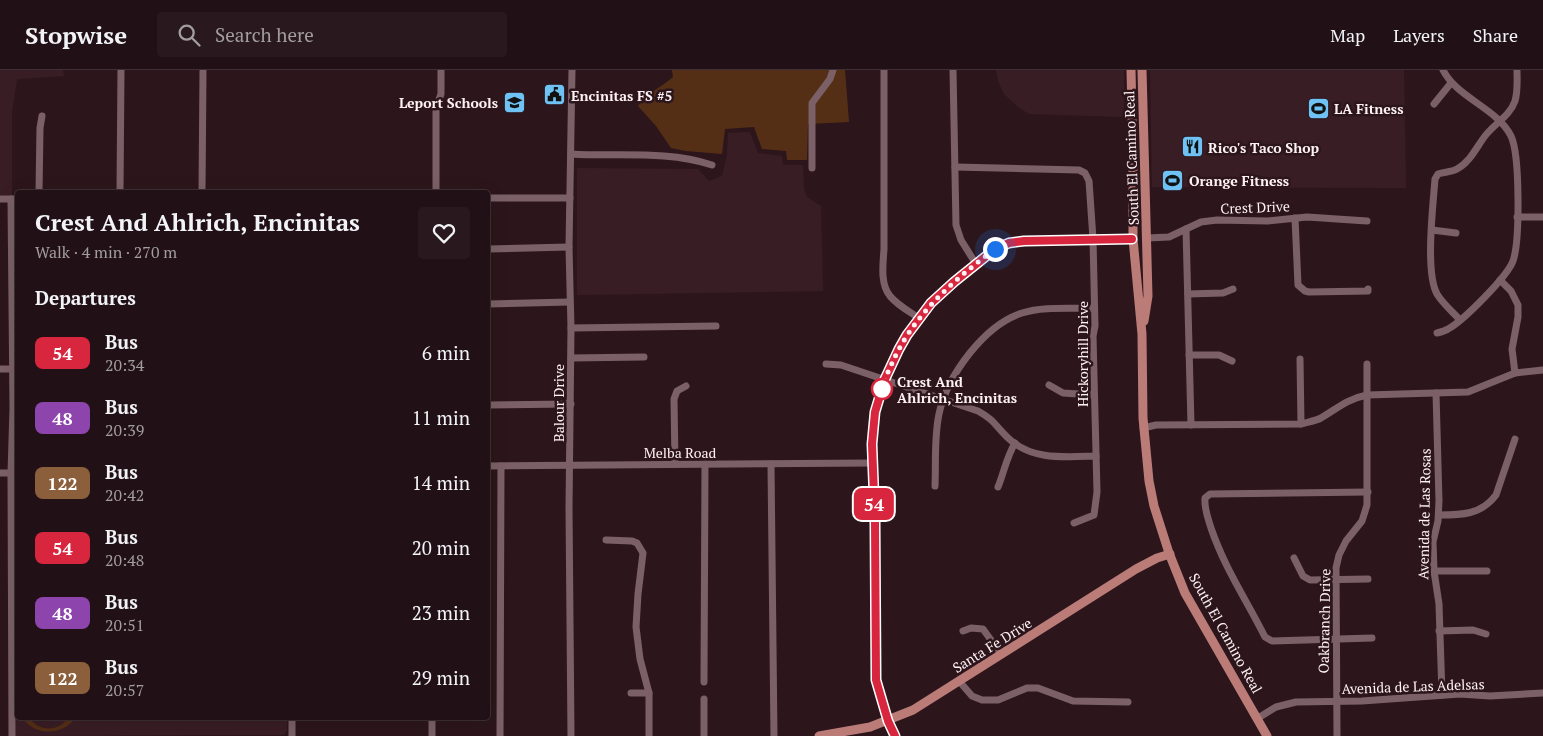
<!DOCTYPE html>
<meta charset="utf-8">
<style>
:root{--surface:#211015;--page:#29191e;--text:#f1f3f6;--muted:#a29da0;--line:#3e3034}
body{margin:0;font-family:"PT Serif",serif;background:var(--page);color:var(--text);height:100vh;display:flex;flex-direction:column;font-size:19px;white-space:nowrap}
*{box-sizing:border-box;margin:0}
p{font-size:16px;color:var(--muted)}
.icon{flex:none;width:28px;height:28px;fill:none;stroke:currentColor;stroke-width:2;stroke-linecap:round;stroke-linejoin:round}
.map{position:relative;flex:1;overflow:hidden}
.side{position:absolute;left:15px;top:120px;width:475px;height:530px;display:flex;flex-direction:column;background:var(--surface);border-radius:5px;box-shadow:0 5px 20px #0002,0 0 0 1px var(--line)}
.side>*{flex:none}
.badge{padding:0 10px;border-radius:8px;font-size:18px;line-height:32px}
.you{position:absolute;width:25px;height:25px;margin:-12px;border:4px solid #fff;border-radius:50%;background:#1a73e8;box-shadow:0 0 0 8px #1a73e833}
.map>.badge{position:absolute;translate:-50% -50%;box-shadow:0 0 0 2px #fff}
h2{padding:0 20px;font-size:19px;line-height:45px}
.round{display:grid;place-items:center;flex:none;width:52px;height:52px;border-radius:5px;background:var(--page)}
.headline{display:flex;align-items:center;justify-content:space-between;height:85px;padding:0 20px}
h1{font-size:24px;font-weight:700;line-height:38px}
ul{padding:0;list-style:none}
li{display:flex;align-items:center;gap:15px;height:65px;padding:0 20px}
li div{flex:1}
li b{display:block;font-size:19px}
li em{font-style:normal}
li .badge{min-width:55px;font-weight:700;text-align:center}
header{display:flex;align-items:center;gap:30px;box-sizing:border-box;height:70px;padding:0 25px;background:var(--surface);border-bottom:1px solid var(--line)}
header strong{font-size:24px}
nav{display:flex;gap:28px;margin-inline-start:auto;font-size:18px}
.search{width:350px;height:45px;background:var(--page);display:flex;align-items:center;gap:12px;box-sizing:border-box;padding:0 18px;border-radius:5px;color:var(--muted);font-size:19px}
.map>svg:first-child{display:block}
.built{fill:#391d25}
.green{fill:#552f15}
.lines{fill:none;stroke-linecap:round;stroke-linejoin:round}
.minor{stroke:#7b6167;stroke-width:7}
.major{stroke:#bb7c78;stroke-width:9}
.line-casing{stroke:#fff;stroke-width:11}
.line{stroke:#d7263d;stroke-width:8}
.walk{stroke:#fef1f4;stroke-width:5;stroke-dasharray:0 9}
.stop-dot{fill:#fff;stroke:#d7263d;stroke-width:2.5}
.labels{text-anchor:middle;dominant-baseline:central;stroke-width:5;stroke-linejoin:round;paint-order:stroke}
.poi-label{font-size:14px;font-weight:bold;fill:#fef1f4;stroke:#2c161c;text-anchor:start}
.street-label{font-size:14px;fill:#fef1f4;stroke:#2c161c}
.stop-label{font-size:14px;font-weight:bold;fill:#fef1f4;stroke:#2c161c;text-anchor:start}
</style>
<header>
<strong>Stopwise</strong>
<div class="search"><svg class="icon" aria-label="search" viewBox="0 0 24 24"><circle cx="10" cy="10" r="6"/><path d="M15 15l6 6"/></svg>Search here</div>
<nav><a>Map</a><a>Layers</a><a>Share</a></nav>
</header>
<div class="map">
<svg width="1543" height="666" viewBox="0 0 1543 666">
<rect width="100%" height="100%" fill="#2c161c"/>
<g class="built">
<polygon points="0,0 63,0 64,6 17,9 12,42 12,125 0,125"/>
<polygon points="996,0 1124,0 1124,47 1029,44 1018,37 1004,24 998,11"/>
<polygon points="1150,0 1404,0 1406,118 1152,117"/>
<polygon points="750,62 758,83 782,86 783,95 803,95 804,119 807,127 821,136 823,221 577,225 577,98 698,99 709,111 722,106 727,85 728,63"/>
<polygon points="17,410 18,648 287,648 287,660 284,665 15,666"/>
</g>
<g class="green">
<path d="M672 0H845L849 52 808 54 807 90H787L786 81 762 79 754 57 725 59 722 84 686 81 671 78 656 56 638 36C646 23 662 17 673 7Z"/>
<path d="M23 648H29C40 662 58 662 68 648H75C63 666 34 666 23 648Z"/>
</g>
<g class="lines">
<g class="minor">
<path d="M884 0V179C883 194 880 214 890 226 897 235 910 242 919 248"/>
<polyline points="953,0 956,155 961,170 976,194"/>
<polyline points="1434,34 1451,13"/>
<path d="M571 84C618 87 666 80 712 95"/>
<polyline points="955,97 1079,100 1085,103 1089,111 1093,169 1095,256 1093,266 1097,422 1094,445 1074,453"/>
<polyline points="812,98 812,33 830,9 833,0"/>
<polyline points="436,120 436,38 441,24 441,0"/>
<polyline points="39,122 40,58 42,46"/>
<polyline points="120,122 121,0"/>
<polyline points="202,122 203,0"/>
<polyline points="488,128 570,128"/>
<polyline points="0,129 18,129"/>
<polyline points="11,129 13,338 11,403 12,666"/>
<polyline points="1517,147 1543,147"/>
<polyline points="1295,148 1298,215 1305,221 1309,222 1368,221 1368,219"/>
<polyline points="1186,159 1191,355"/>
<polyline points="1432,160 1456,163"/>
<polyline points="1147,168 1169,167 1201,152 1217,150 1268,151 1307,147 1367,151"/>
<polyline points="488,179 569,177"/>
<polyline points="1500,210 1511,221 1518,235 1518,247 1512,279 1515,303"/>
<polyline points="1188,224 1223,223 1233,219"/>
<polyline points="488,234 569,232"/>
<path d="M1460 250C1453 242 1443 234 1437 224 1425 202 1433 136 1435 109L1438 104C1444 102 1452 102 1457 99 1470 92 1476 78 1485 66 1494 54 1510 46 1515 31 1518 21 1517 10 1517 0"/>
<polyline points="571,258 716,256"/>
<path d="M1437 263C1441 262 1445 261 1448 259 1463 251 1507 207 1513 191 1520 171 1520 85 1511 66 1497 38 1457 28 1443 0"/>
<polyline points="1189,285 1219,285 1232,291"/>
<polyline points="571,288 644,287"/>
<polyline points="1300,289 1301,354"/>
<path d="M826 294 841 295 978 341C994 350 994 354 1007 367 1031 391 1065 387 1096 386"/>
<polyline points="0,299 13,299"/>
<polyline points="1049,315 1063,323 1094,325"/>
<polyline points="1436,323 1439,431 1438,451 1433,472 1434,501 1439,534 1442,625"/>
<polyline points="488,335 571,334"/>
<path d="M1143 358 1156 355 1301 354C1308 352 1315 351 1321 348 1338 338 1347 329 1367 325L1468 322 1515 303 1543 300"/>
<polyline points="675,394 674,329 677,321 686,316"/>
<polyline points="771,394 774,666"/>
<polyline points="488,396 873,393"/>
<polyline points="0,403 18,403"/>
<path d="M935 416C936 393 934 367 939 344 947 306 984 255 1022 243 1044 236 1071 239 1094 238"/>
<path d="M998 417C1004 402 1007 386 1015 373"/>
<path d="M1368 422 1210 424 1205 428C1204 439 1208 448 1211 458 1225 499 1246 529 1265 567L1272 571 1372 568"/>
<path d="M1439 445C1461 445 1481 445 1496 425L1515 369"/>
<polyline points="606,470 632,471 637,473 643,483 638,524 636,557 640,589 649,623 649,666"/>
<polyline points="1294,488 1303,506 1310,510 1368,509"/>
<polyline points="1434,501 1487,501"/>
<polyline points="963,561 971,558 983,559 1001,584"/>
<polyline points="1439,561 1473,560 1486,564"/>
<polyline points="959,611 972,626 982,630 998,630 1027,618 1038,618 1073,631 1128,632"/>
<polyline points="704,612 705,394"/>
<polyline points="631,623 649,623"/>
<polyline points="704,629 704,666"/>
<polyline points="1258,648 1276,637 1296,632 1362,631 1460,624 1490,626 1543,623"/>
<polyline points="292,666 292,648"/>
<polyline points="432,666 432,648"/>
<polyline points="500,666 501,396"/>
<polyline points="571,666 569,437 571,258 569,177 572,0"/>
<polyline points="895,666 888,651 876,610 875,451 872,374 875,342 885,309 899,279 907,265 931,233 954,212 995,179 1009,173 1023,171 1133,169"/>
<polyline points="1337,666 1336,498 1339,485 1346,471 1362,451 1367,435 1367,294"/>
</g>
<g class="major">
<polyline points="1131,0 1133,88 1133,169 1142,264 1143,348 1149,411 1154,436 1169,483 1185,523 1267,666"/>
<polyline points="1142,0 1148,226 1144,251"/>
<polyline points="819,666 870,657 913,640 1136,499 1157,488 1170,484"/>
</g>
</g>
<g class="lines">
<defs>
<polyline id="line" points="895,666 888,651 876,610 875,451 872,374 875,342 885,309 899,279 907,265 931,233 954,212 995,179 1009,173 1024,171 1132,169"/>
</defs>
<use href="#line" class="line-casing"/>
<use href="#line" class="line"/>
<path class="walk" d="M882 319C884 310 889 300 893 291 915 243 954 210 995 179"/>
</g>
<defs>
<symbol id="civic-square" viewBox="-11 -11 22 22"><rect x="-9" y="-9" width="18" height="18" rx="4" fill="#6fc2f4" stroke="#2c161c"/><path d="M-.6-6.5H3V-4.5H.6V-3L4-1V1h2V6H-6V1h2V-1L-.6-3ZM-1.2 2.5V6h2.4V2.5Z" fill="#111"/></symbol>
<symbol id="school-square" viewBox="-11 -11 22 22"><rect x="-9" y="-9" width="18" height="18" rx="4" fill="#6fc2f4" stroke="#2c161c"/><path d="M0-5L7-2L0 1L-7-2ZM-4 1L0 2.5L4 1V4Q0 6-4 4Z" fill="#111"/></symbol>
<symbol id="stadium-square" viewBox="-11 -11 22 22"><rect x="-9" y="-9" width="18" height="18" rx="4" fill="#6fc2f4" stroke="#2c161c"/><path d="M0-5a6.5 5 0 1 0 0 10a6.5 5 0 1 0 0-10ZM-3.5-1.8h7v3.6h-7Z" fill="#111"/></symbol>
<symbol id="restaurant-square" viewBox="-11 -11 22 22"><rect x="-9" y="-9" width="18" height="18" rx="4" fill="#6fc2f4" stroke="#2c161c"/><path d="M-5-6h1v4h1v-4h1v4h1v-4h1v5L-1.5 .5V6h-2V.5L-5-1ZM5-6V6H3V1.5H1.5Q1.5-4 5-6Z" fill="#111"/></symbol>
</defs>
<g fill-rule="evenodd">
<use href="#civic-square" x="542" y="12" width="25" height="25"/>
<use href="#school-square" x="502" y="20" width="25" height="25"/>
<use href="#stadium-square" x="1306" y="26" width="25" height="25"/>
<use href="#restaurant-square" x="1180" y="64" width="25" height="25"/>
<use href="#stadium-square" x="1160" y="98" width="25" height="25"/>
</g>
<circle class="stop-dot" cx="882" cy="319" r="10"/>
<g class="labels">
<g class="poi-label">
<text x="571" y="25">Encinitas FS #5</text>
<text x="498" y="32" text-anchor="end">Leport Schools</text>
<text x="1334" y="38">LA Fitness</text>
<text x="1208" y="77">Rico's Taco Shop</text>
<text x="1189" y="110">Orange Fitness</text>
</g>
<g class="street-label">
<text transform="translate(1131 88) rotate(-92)">South El Camino Real</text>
<text transform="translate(1255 137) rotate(-2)">Crest Drive</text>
<text transform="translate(1082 284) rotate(-90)">Hickoryhill Drive</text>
<text transform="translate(558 333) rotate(-90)">Balour Drive</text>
<text x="680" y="382">Melba Road</text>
<text transform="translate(1424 444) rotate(-89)">Avenida de Las Rosas</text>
<text transform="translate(1324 551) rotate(-89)">Oakbranch Drive</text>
<text transform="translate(1226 563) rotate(61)">South El Camino Real</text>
<text transform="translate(992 575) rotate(-32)">Santa Fe Drive</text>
<text transform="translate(1413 616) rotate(-2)">Avenida de Las Adelsas</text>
</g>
<g class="stop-label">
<text x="897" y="311">Crest And<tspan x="897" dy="16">Ahlrich, Encinitas</tspan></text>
</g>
</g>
</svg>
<div class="you" style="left:995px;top:179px"></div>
<b class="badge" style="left:874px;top:434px;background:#d7263d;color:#fff">54</b>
<section class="side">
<div class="headline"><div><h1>Crest And Ahlrich, Encinitas</h1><p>Walk · 4 min · 270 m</p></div><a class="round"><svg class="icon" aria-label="heart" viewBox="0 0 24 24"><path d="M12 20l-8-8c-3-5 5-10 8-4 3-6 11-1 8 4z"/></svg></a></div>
<h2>Departures</h2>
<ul>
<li><span class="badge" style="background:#d7263d;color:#fff">54</span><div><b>Bus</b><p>20:34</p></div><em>6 min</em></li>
<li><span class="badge" style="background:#8e44ad;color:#fff">48</span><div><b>Bus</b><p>20:39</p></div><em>11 min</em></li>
<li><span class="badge" style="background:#8b5e3c;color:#fff">122</span><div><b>Bus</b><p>20:42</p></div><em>14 min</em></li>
<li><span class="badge" style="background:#d7263d;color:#fff">54</span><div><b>Bus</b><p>20:48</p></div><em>20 min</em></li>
<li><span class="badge" style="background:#8e44ad;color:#fff">48</span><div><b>Bus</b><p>20:51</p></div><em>23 min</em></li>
<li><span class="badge" style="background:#8b5e3c;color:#fff">122</span><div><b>Bus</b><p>20:57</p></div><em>29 min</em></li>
</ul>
</section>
</div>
